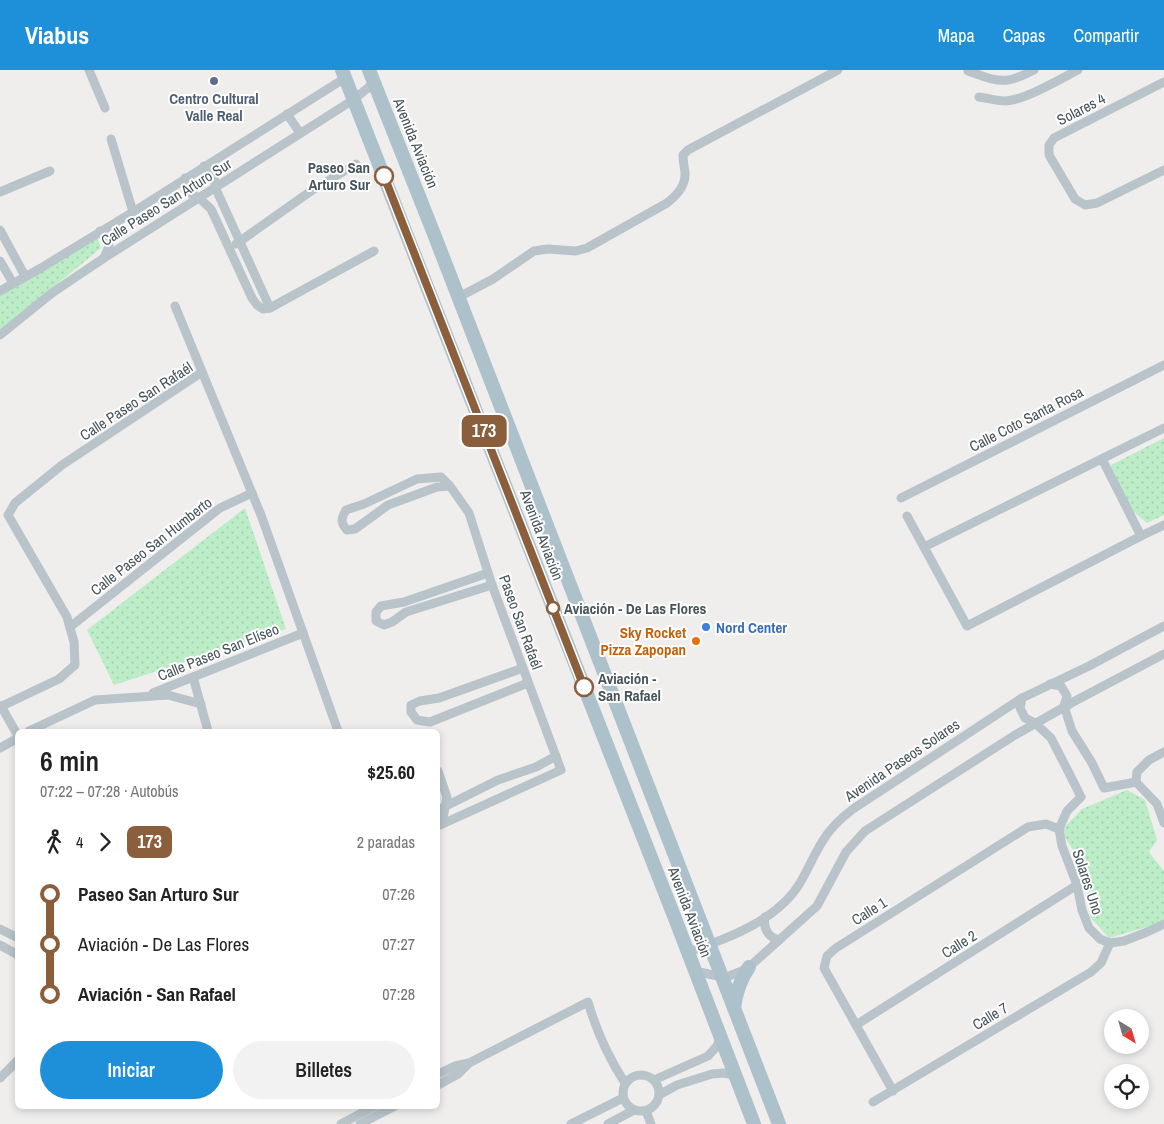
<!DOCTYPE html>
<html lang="es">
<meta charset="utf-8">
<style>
:root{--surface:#fff;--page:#f2f2f2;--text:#222;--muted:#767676;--accent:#1e8fd9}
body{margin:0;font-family:"Archivo Narrow",sans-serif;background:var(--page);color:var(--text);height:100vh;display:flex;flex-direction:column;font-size:19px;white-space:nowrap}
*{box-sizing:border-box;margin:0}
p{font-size:16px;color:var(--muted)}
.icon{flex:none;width:28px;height:28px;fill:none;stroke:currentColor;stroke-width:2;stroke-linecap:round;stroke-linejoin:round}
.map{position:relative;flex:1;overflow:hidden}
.side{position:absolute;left:15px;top:659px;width:425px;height:380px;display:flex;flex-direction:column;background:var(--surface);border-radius:8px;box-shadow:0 2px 8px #0003}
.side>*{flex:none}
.badge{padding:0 10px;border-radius:8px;font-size:18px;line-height:32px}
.needle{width:32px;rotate:143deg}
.buttons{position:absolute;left:1104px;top:939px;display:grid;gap:10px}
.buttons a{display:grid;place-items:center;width:45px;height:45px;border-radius:50%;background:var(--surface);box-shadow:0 2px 8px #0003;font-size:25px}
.map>.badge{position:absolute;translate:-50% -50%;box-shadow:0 0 0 2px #fff}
.legs{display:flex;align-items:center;gap:8px;height:55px;padding:0 25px;font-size:16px}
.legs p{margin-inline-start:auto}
.overview{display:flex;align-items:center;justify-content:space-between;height:85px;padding:0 25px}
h1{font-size:28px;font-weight:600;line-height:38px}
.primary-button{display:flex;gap:10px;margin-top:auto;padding:10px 25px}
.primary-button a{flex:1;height:58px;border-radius:30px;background:var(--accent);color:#fff;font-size:20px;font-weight:600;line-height:58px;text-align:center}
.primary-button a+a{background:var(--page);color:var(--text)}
ul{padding:0 25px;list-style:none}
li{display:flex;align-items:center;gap:18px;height:50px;font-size:19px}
li i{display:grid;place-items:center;width:8px;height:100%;margin:0 6px;background:currentColor}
li i::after{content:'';width:12px;height:12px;margin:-6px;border:4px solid;border-radius:50%;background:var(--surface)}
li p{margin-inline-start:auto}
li:first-child i{background:linear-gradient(#0000 50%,currentColor 0)}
li:last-child i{background:linear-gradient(currentColor 50%,#0000 0)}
header{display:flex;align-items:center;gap:30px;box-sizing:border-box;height:70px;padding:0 25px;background:var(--accent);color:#fff}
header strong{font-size:24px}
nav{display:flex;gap:28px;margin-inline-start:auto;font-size:18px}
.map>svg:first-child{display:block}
.grass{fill:url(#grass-dots)}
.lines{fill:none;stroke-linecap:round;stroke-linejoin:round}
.street{stroke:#b9c4ca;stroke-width:9}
.primary{stroke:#adc1cb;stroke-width:14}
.line-1-casing{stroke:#fff;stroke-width:11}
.line-1{stroke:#8b5e3c;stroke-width:8}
.service-dot{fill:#5c6f8a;stroke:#fff;stroke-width:2}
.stop-1-dot{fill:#fff;stroke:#8b5e3c;stroke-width:2.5}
.shop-dot{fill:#3f7fe0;stroke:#fff;stroke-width:2}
.food-dot{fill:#e8710a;stroke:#fff;stroke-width:2}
.labels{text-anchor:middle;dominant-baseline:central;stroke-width:4;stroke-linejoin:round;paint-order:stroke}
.service-label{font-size:15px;font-weight:bold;fill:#4e5e75;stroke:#fff}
.street-label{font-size:15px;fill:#46545a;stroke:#fff}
.stop-label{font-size:15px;font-weight:bold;fill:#46545a;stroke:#fff;text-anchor:start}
.shop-label{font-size:15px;font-weight:bold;fill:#366cbe;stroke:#fff;text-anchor:start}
.food-label{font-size:15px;font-weight:bold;fill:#c56008;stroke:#fff;text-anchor:end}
</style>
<header>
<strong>Viabus</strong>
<nav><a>Mapa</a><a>Capas</a><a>Compartir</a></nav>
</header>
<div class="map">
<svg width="1164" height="1054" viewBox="0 0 1164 1054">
<defs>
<pattern id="grass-dots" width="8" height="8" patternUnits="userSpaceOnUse" patternTransform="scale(1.25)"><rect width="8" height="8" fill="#bcedc7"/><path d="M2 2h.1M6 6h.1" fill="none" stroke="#a3cdad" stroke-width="1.8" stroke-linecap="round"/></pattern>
</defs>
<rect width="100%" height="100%" fill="#f0eded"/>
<g class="grass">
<polygon points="97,166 101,178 0,261 0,223"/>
<polygon points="1164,368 1164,445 1147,453 1130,439 1116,416 1111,395"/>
<polygon points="245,438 286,559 114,615 87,560"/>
<polygon points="1127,720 1145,730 1157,770 1149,782 1164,801 1164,852 1109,868 1090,847 1086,800 1061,761 1082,739"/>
</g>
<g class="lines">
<g class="street">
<polyline points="89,0 105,38"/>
<path d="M968 1C980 5 995 12 1008 10 1017 9 1026 4 1034 0"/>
<polyline points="1164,12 1054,68 1049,75 1049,85 1075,129 1085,135 1097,133 1164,100"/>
<path d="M979 27C988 28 997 31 1006 31 1025 30 1060 9 1078 0"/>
<polyline points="287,44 300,63"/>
<polyline points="111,69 133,142"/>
<path d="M204 96C212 101 216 107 215 117L270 238"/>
<polyline points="185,108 186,117 190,123 199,128 211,139 252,228 257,235 263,239 270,238 374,181"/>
<polyline points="0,122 50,101"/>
<polyline points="0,160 25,206"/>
<polyline points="100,161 106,167 109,176 104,188"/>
<polyline points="236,174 311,121 356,94"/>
<polyline points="0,191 13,213"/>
<polyline points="0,221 41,198 133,142 345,8"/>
<path d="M459 227 493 209 534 181 548 179 576 181 587 178 667 133C677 125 686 116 685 102 684 96 683 91 683 85L688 80 838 0"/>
<polyline points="175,236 261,445 338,661"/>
<polyline points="0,265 52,223 104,188 353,30 374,13"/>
<polyline points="1102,389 1141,466"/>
<polyline points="901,428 1164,295"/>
<polyline points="907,446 967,556 1141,466 1164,455"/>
<polyline points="924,477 1164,358"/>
<polyline points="488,503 404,532 381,536 376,542 376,551 384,555 392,552 406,542 492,515"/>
<polyline points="70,557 220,438 252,423"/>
<polyline points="523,598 439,628 420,631 411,635 411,642 417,650 430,652 528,613"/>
<polyline points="193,607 208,661"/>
<polyline points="1050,614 1061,616 1067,626 1064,636 1072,661 1092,693 1104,718 1136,712"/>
<polyline points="153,623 303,563"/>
<polyline points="1022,628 1020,638 1025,648 1035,653 1051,668 1069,703 1081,727 1067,741 1059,759 1062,776 1077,815 1082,840 1089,858 1100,869 1110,873 1124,871 1147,862 1164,854"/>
<polyline points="1,636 18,666"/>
<polyline points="0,637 59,609 75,595 74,572 67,547 8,445 15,433 62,395 202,302"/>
<polyline points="29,661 95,630 168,625 201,634"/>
<polyline points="0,678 18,668"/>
<polyline points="438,701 447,727 442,754"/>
<polyline points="1136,712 1157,734 1164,753"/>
<polyline points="1136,712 1137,702 1149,690 1164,682"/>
<polyline points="438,740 498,710 536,697 556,686"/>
<path d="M438 756 561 700 492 515 469 443 450 416 441 407 417 409 364 434 346 440C341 449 340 452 347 460L355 459 388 435 437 417 450 416"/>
<path d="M765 847C763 859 768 867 779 870"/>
<polyline points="0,859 18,868"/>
<polyline points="0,875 18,885"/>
<path d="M688 882C727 869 778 850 800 813 808 799 814 785 822 772 830 758 841 748 853 739L1022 628 1089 596 1164 556"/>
<polyline points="695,901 722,907 729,906 742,901 749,897 817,836 846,782 865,761 1015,665 1075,631 1164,584"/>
<polyline points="856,955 1077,815"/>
<path d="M438 1004 455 996 469 993 588 932C597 963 608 987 625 1013"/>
<circle cx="641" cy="1023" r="18"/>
<polyline points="0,1008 18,990"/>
<polyline points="654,1010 708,986 717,976 720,968"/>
<polyline points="438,1015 458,1004 469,993"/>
<polyline points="893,1021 824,898 827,886 836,878 1028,757 1046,754 1059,759"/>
<polyline points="659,1025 677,1015 712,1004 723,1003 735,1005"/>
<polyline points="873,1032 1091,902 1101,893 1110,873"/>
<polyline points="646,1041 651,1054"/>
<polyline points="341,1054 375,1036"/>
<polyline points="360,1054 395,1036"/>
<polyline points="571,1054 623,1028"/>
<polyline points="608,1054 634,1040"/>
</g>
<g class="primary">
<polyline points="342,0 676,851 754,1054"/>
<polyline points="369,0 434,164 779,1054"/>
<path d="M734 938C736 922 740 910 749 897"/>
</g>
</g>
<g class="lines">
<defs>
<polyline id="line-1" points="384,106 584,617"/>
</defs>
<use href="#line-1" class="line-1-casing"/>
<use href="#line-1" class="line-1"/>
</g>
<circle class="service-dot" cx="214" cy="11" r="5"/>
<g class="stop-1-dot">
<circle cx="384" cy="106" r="9"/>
<circle cx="553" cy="538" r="6"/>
<circle cx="584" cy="617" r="9"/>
</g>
<circle class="shop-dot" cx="706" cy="557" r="5"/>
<circle class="food-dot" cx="696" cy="571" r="5"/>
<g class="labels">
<g class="service-label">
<text x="214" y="28">Centro Cultural<tspan x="214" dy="17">Valle Real</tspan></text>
</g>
<g class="street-label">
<text transform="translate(1081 39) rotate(-27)">Solares 4</text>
<text transform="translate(416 73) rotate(68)">Avenida Aviación</text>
<text transform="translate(166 132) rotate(-32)">Calle Paseo San Arturo Sur</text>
<text transform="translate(136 331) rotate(-33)">Calle Paseo San Rafaél</text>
<text transform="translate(1026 349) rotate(-27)">Calle Coto Santa Rosa</text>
<text transform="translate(542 465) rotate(69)">Avenida Aviación</text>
<text transform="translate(151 476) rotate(-38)">Calle Paseo San Humberto</text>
<text transform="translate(521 552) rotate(70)">Paseo San Rafaél</text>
<text transform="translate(218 582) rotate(-22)">Calle Paseo San Elíseo</text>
<text transform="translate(902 690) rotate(-34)">Avenida Paseos Solares</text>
<text transform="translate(1088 812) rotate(72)">Solares Uno</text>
<text transform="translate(869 841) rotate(-32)">Calle 1</text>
<text transform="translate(690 842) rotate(69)">Avenida Aviación</text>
<text transform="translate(959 874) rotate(-32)">Calle 2</text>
<text transform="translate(990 946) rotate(-31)">Calle 7</text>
</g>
<g class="stop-label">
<text x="370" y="97" text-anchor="end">Paseo San<tspan x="370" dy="17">Arturo Sur</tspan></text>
<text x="564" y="538">Aviación - De Las Flores</text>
<text x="598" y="608">Aviación -<tspan x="598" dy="17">San Rafael</tspan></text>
</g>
<g class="shop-label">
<text x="716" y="557">Nord Center</text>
</g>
<g class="food-label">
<text x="686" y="562">Sky Rocket<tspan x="686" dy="17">Pizza Zapopan</tspan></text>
</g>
</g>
</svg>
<div class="buttons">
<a><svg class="needle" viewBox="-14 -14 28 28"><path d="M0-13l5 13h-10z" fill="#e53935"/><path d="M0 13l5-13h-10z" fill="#767676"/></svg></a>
<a><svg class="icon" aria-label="locate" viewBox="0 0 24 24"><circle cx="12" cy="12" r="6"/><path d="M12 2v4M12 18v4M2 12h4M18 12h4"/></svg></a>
</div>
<b class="badge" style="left:484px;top:361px;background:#8b5e3c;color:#fff">173</b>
<section class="side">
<div class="overview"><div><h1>6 min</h1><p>07:22 – 07:28 · Autobús</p></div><b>$25.60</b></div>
<div class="legs"><svg class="icon" aria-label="walk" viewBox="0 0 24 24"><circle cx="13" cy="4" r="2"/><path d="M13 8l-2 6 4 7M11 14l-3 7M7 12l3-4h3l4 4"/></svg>4<svg class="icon" aria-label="forward" viewBox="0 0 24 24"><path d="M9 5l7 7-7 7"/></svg><b class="badge" style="background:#8b5e3c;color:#fff">173</b><p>2 paradas</p></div>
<ul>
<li><i style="color:#8b5e3c"></i><b>Paseo San Arturo Sur</b><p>07:26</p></li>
<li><i style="color:#8b5e3c"></i><span>Aviación - De Las Flores</span><p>07:27</p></li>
<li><i style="color:#8b5e3c"></i><b>Aviación - San Rafael</b><p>07:28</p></li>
</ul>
<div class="primary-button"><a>Iniciar</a><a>Billetes</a></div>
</section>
</div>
